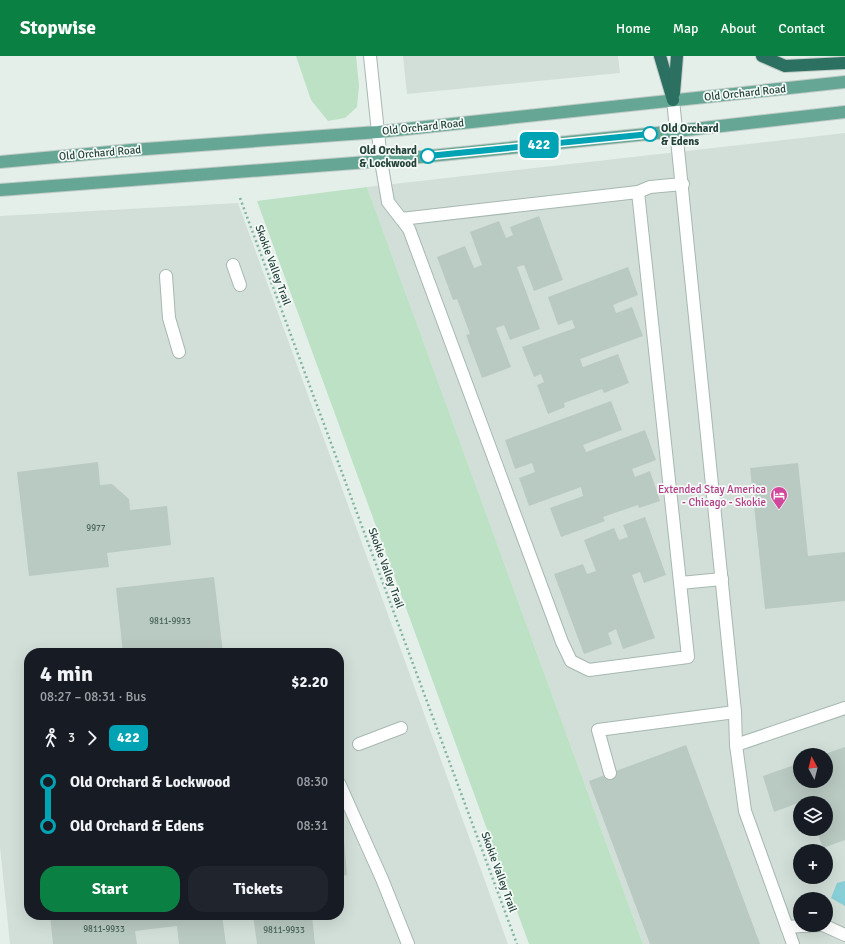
<!DOCTYPE html>
<meta charset="utf-8">
<style>
:root{--surface:#171b24;--page:#20242c;--text:#f1f3f6;--muted:#9ea1a6;--accent:#0b8043}
body{margin:0;font-family:Signika,sans-serif;background:var(--page);color:var(--text);height:100vh;display:flex;flex-direction:column;font-size:15px;white-space:nowrap}
*{box-sizing:border-box;margin:0}
p{font-size:13px;color:var(--muted)}
.icon{flex:none;width:22px;height:22px;fill:none;stroke:currentColor;stroke-width:2;stroke-linecap:round;stroke-linejoin:round}
.map{position:relative;flex:1;overflow:hidden}
.details{position:absolute;left:24px;top:592px;width:320px;height:272px;display:flex;flex-direction:column;background:var(--surface);border-radius:16px;box-shadow:0 4px 16px #0002}
.details>*{flex:none}
.badge{padding:0 8px;border-radius:6px;font-size:14px;line-height:26px}
.needle{width:26px;rotate:353deg}
.fabs{position:absolute;left:793px;top:692px;display:grid;gap:8px}
.fabs a{display:grid;place-items:center;width:40px;height:40px;border-radius:50%;background:var(--surface);box-shadow:0 4px 16px #0002;font-size:20px}
.map>.badge{position:absolute;translate:-50% -50%;box-shadow:0 0 0 2px #fff}
.legs{display:flex;align-items:center;gap:6px;height:44px;padding:0 16px;font-size:13px}
.legs p{margin-inline-start:auto}
.head{display:flex;align-items:center;justify-content:space-between;height:68px;padding:0 16px}
h1{font-size:22px;font-weight:700;line-height:30px}
.cta{display:flex;gap:8px;margin-top:auto;padding:8px 16px}
.cta a{flex:1;height:46px;border-radius:16px;background:var(--accent);color:#fff;font-size:16px;font-weight:700;line-height:46px;text-align:center}
.cta a+a{background:var(--page);color:var(--text)}
ul{padding:0 16px;list-style:none}
li{display:flex;align-items:center;gap:14px;height:44px;font-size:15px}
li i{display:grid;place-items:center;width:6px;height:100%;margin:0 5px;background:currentColor}
li i::after{content:'';width:10px;height:10px;margin:-5px;border:3px solid;border-radius:50%;background:var(--surface)}
li p{margin-inline-start:auto}
li:first-child i{background:linear-gradient(#0000 50%,currentColor 0)}
li:last-child i{background:linear-gradient(currentColor 50%,#0000 0)}
header{display:flex;align-items:center;gap:24px;box-sizing:border-box;height:56px;padding:0 20px;background:var(--accent);color:#fff}
header strong{font-size:19px}
nav{display:flex;gap:22px;margin-inline-start:auto;font-size:14px}
.map>svg:first-child{display:block}
.built{fill:#d2dfd8;fill-rule:evenodd}
.green{fill:#bce1c4}
.water{fill:#88ced7}
.building{fill:#b9cac2}
.lines{fill:none;stroke-linecap:round;stroke-linejoin:round}
.minor-casing{stroke:#a6b8b0;stroke-width:14}
.major-casing{stroke:#c1cac7;stroke-width:14}
.highway-casing{stroke:#c1cac7;stroke-width:14}
.path{stroke:#82b4a3;stroke-width:2.5;stroke-dasharray:2 3;stroke-linecap:butt}
.minor{stroke:#fff;stroke-width:12}
.major{stroke:#65a794;stroke-width:12}
.highway{stroke:#2b7060;stroke-width:12}
.line-1-casing{stroke:#fff;stroke-width:9}
.line-1{stroke:#00a3b4;stroke-width:6}
.stop-1-dot{fill:#fff;stroke:#00a3b4;stroke-width:2}
.labels{text-anchor:middle;dominant-baseline:central;stroke-width:3.5;stroke-linejoin:round;paint-order:stroke}
.number-label{font-size:9px;fill:#48645a}
.street-label{font-size:11px;fill:#224238;stroke:#f5faf8}
.stop-label{font-size:11px;font-weight:bold;fill:#224238;stroke:#f5faf8;text-anchor:start}
.hotel-label{font-size:11px;fill:#b23c85;stroke:#f5faf8;text-anchor:end}
</style>
<header>
<strong>Stopwise</strong>
<nav><a>Home</a><a>Map</a><a>About</a><a>Contact</a></nav>
</header>
<div class="map">
<svg width="845" height="888" viewBox="0 0 845 888">
<rect width="100%" height="100%" fill="#e4efe9"/>
<g class="built">
<polygon points="403,0 618,0 620,17 407,38"/>
<path d="M845 77V888H643L367 131ZM800 699H826V725H800ZM800 747H826V773H800ZM800 795H826V821H800ZM800 843H826V869H800Z"/>
<path d="M238 147 508 888H10L0 791V160ZM29 597H339V859H29Z"/>
</g>
<g class="green">
<polygon points="296,0 356,0 359,30 357,51 345,62 328,65 311,44"/>
<polygon points="367,131 643,888 529,888 257,145"/>
</g>
<polygon class="water" points="845,825 845,850 831,842 837,827"/>
<g class="building">
<polygon points="539,160 563,224 534,235 524,209 517,211 540,273 510,284 504,269 496,272 511,311 482,322 466,279 470,278 457,243 453,244 437,201 465,190 474,212 482,209 470,176 499,165 506,182 513,179 510,171"/>
<polygon points="628,211 638,239 613,249 616,257 632,251 643,280 580,303 583,311 618,298 629,327 604,337 602,333 564,347 565,351 548,358 537,329 544,326 541,318 534,321 522,291 575,272 572,264 558,269 548,241"/>
<polygon points="611,345 622,374 583,389 586,396 645,374 656,404 632,413 635,421 650,415 660,445 639,452 638,449 603,461 605,465 561,481 550,452 583,440 581,431 529,450 519,422 535,416 532,407 515,413 505,384"/>
<polygon points="98,406 100,429 112,428 129,443 130,454 167,450 171,489 107,497 109,511 29,520 17,416"/>
<polygon points="798,407 808,500 845,496 845,545 765,553 750,412"/>
<polygon points="645,461 666,519 644,527 640,516 632,519 655,582 623,593 616,573 608,577 612,588 584,598 554,518 583,508 587,518 596,515 584,484 614,472 619,484 628,481 623,469"/>
<polygon points="214,521 223,597 123,597 116,532"/>
<polygon points="686,689 760,888 650,888 589,725"/>
<polygon points="845,691 845,784 823,792 816,773 826,773 826,747 807,747 806,744 774,756 763,720 800,707 800,725 826,725 826,699 822,699"/>
<polygon points="339,783 344,783 347,819 339,820"/>
<polygon points="50,859 222,859 226,888 179,888 177,870 135,875 137,888 53,888"/>
<polygon points="253,859 312,859 315,888 257,888"/>
</g>
<g class="lines">
<defs>
<g id="minor">
<polyline points="370,0 381,105 388,146 409,173 562,586 571,605 589,614 688,601 638,136 401,163"/>
<polyline points="673,44 735,656 736,689 745,755 793,888"/>
<polyline points="638,136 650,131 683,128"/>
<polyline points="233,209 240,229"/>
<polyline points="166,220 169,262 179,296"/>
<polyline points="680,527 722,523"/>
<polyline points="359,688 401,672"/>
<polyline points="736,689 845,652"/>
<polyline points="610,717 598,674 735,656"/>
<polyline points="339,727 382,823 408,888"/>
<polyline points="823,869 845,879"/>
<polyline points="787,871 819,869"/>
</g>
<g id="major">
<polyline points="0,106 132,94 378,76 845,26"/>
<polyline points="0,134 381,105 677,75 845,56"/>
</g>
<g id="highway">
<polyline points="660,0 673,44"/>
<polyline points="762,0 785,10 845,7"/>
<polyline points="674,37 677,0"/>
</g>
</defs>
<use href="#minor" class="minor-casing"/>
<use href="#major" class="major-casing"/>
<use href="#highway" class="highway-casing"/>
<polyline class="path" points="240,142 517,888"/>
<use href="#minor" class="minor"/>
<use href="#major" class="major"/>
<use href="#highway" class="highway"/>
</g>
<g class="lines">
<defs>
<polyline id="line-1" points="428,100 650,78"/>
</defs>
<use href="#line-1" class="line-1-casing"/>
<use href="#line-1" class="line-1"/>
</g>
<defs>
<symbol id="hotel-pin" viewBox="-11 -11 22 30"><path d="M0 17L-7.5 6A9.5 9.5 0 1 1 7.5 6Z" fill="#d1479c" stroke="#f5faf8"/><path d="M-6-4.5h1.5V1H6V5H4.5V3h-9V5H-6ZM-4 0a1.8 1.8 0 1 1 3.6 0ZM.5 0V-2.5h3Q6-2.5 6 0Z" fill="#fff"/></symbol>
</defs>
<g fill-rule="evenodd">
<use href="#hotel-pin" x="769" y="429" width="20" height="27"/>
</g>
<g class="stop-1-dot">
<circle cx="650" cy="78" r="7"/>
<circle cx="428" cy="100" r="7"/>
</g>
<g class="labels">
<g class="number-label">
<text x="96" y="472">9977</text>
<text x="170" y="565">9811-9933</text>
<text x="104" y="873">9811-9933</text>
<text x="284" y="874">9811-9933</text>
</g>
<g class="street-label">
<text transform="translate(745 37) rotate(-6)">Old Orchard Road</text>
<text transform="translate(423 71) rotate(-6)">Old Orchard Road</text>
<text transform="translate(100 97) rotate(-5)">Old Orchard Road</text>
<text transform="translate(273 209) rotate(70)">Skokie Valley Trail</text>
<text transform="translate(386 512) rotate(70)">Skokie Valley Trail</text>
<text transform="translate(499 816) rotate(70)">Skokie Valley Trail</text>
</g>
<g class="stop-label">
<text x="661" y="72">Old Orchard<tspan x="661" dy="13">&amp; Edens</tspan></text>
<text x="417" y="94" text-anchor="end">Old Orchard<tspan x="417" dy="13">&amp; Lockwood</tspan></text>
</g>
<g class="hotel-label">
<text x="766" y="433">Extended Stay America<tspan x="766" dy="13">- Chicago - Skokie</tspan></text>
</g>
</g>
</svg>
<div class="fabs">
<a><svg class="needle" viewBox="-14 -14 28 28"><path d="M0-13l5 13h-10z" fill="#e53935"/><path d="M0 13l5-13h-10z" fill="#9ea1a6"/></svg></a>
<a><svg class="icon" aria-label="layers" viewBox="0 0 24 24"><path d="M12 4l9 5-9 5-9-5zM3 14l9 5 9-5"/></svg></a>
<a>+</a>
<a>−</a>
</div>
<b class="badge" style="left:539px;top:89px;background:#00a3b4;color:#fff">422</b>
<section class="details">
<div class="head"><div><h1>4 min</h1><p>08:27 – 08:31 · Bus</p></div><b>$2.20</b></div>
<div class="legs"><svg class="icon" aria-label="walk" viewBox="0 0 24 24"><circle cx="13" cy="4" r="2"/><path d="M13 8l-2 6 4 7M11 14l-3 7M7 12l3-4h3l4 4"/></svg>3<svg class="icon" aria-label="forward" viewBox="0 0 24 24"><path d="M9 5l7 7-7 7"/></svg><b class="badge" style="background:#00a3b4;color:#fff">422</b></div>
<ul>
<li><i style="color:#00a3b4"></i><b>Old Orchard &amp; Lockwood</b><p>08:30</p></li>
<li><i style="color:#00a3b4"></i><b>Old Orchard &amp; Edens</b><p>08:31</p></li>
</ul>
<div class="cta"><a>Start</a><a>Tickets</a></div>
</section>
</div>
